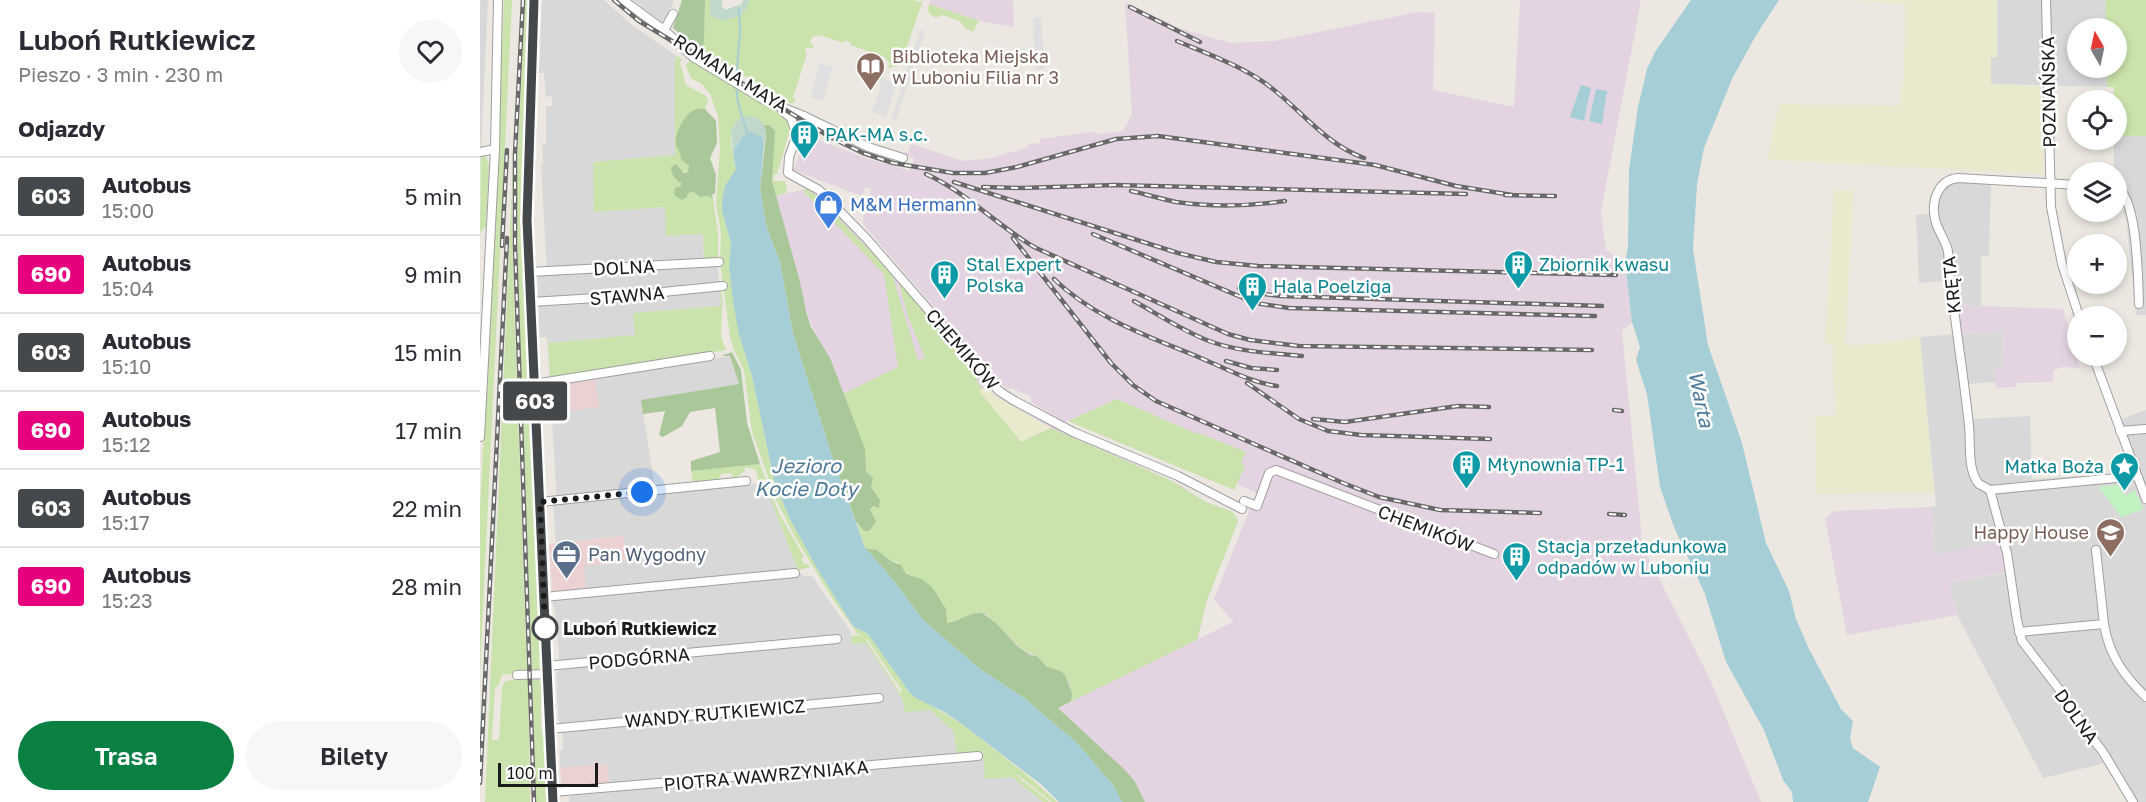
<!DOCTYPE html>
<html lang="pl">
<meta charset="utf-8">
<style>
:root{--surface:#fff;--page:#f7f7f7;--text:#2b2b33;--muted:#7c7c81;--line:#e1e1e2;--accent:#0b8043}
body{margin:0;font-family:"Golos Text",sans-serif;background:var(--page);color:var(--text);height:100vh;display:flex;flex-direction:column;font-size:22px;white-space:nowrap}
*{box-sizing:border-box;margin:0}
p{font-size:20px;color:var(--muted)}
.icon{flex:none;width:33px;height:33px;fill:none;stroke:currentColor;stroke-width:2;stroke-linecap:round;stroke-linejoin:round}
.map{position:relative;flex:1;overflow:hidden}
.sheet{display:flex;flex-direction:column;background:var(--surface);width:480px}
.sheet>*{flex:none}
.badge{padding:0 12px;border-radius:4px;font-size:21px;line-height:39px}
.needle{width:39px;rotate:351deg}
.controls{position:absolute;left:1587px;top:18px;display:grid;gap:12px}
.controls a{display:grid;place-items:center;width:60px;height:60px;border-radius:50%;background:var(--surface);box-shadow:0 3px 9px #0003;font-size:30px}
.scale{position:absolute;left:18px;bottom:15px;width:100px;box-sizing:border-box;padding-left:6px;border:3px solid #1b1b1b;border-top:0;font-size:16px;line-height:21px;white-space:nowrap;color:#1b1b1b;-webkit-text-stroke:4px #fff;paint-order:stroke}
.you{position:absolute;width:30px;height:30px;margin:-15px;border:4px solid #fff;border-radius:50%;background:#1a73e8;box-shadow:0 0 0 9px #1a73e833}
.map>.badge{position:absolute;translate:-50% -50%;box-shadow:0 0 0 3px #fff}
h2{padding:0 18px;font-size:22px;line-height:54px}
.round{display:grid;place-items:center;flex:none;width:63px;height:63px;border-radius:32px;background:var(--page)}
.head{display:flex;align-items:center;justify-content:space-between;height:102px;padding:0 18px}
h1{font-size:28px;font-weight:600;line-height:45px}
.button{display:flex;gap:12px;margin-top:auto;padding:12px 18px}
.button a{flex:1;height:69px;border-radius:36px;background:var(--accent);color:#fff;font-size:24px;font-weight:600;line-height:69px;text-align:center}
.button a+a{background:var(--page);color:var(--text)}
ul{padding:0;list-style:none}
li{display:flex;align-items:center;gap:18px;height:78px;padding:0 18px;border-top:2px solid var(--line)}
li div{flex:1}
li b{display:block;font-size:22px}
li em{font-style:normal}
li .badge{min-width:66px;font-weight:700;text-align:center}
main{display:flex;flex:1;min-height:0}
.map>svg:first-child{display:block}
.residential{fill:#d9d8d8}
.commercial{fill:#ebd1d2}
.industrial{fill:#e4d4e2}
.farmland{fill:#e9e9ce}
.grass{fill:#cae2ab}
.forest{fill:#aac79a}
.wetland{fill:#c0d8cb}
.park{fill:#c1f3c2}
.parking{fill:#dfdfdf}
.water{fill:#a5ced6}
.lines{fill:none;stroke-linecap:round;stroke-linejoin:round}
.stream{stroke:#a5ced6;stroke-width:2}
.minor-casing{stroke:#9f9f9f;stroke-width:10}
.major-casing{stroke:#84550e;stroke-width:13}
.minor{stroke:#fff;stroke-width:8}
.major{stroke:#f2c9a0;stroke-width:10}
.rail-casing{stroke:#696969;stroke-width:4.5}
.rail{stroke:#fff;stroke-width:2;stroke-dasharray:7;stroke-linecap:butt}
.line-casing{stroke:#fff;stroke-width:14}
.line{stroke:#45484a;stroke-width:9}
.walk{stroke:#1b1b1b;stroke-width:6;stroke-dasharray:0 10.8}
.stop-dot{fill:#fff;stroke:#45484a;stroke-width:3}
.labels{text-anchor:middle;dominant-baseline:central;stroke-width:5;stroke-linejoin:round;paint-order:stroke}
.education-label{font-size:18px;fill:#785e54;stroke:#fff;text-anchor:start}
.street-label{font-size:18px;fill:#1b1b1b;stroke:#fff}
.culture-label{font-size:18px;fill:#0d838f;stroke:#fff;text-anchor:start}
.shop-label{font-size:18px;fill:#366cbe;stroke:#fff;text-anchor:start}
.service-label{font-size:18px;fill:#4e5e75;stroke:#fff;text-anchor:start}
.stop-label{font-size:18px;font-weight:bold;fill:#1b1b1b;stroke:#fff;text-anchor:start}
.water-label{font-size:20px;font-style:italic;fill:#4e7999;stroke:#fff}
</style>
<main>
<section class="sheet">
<div class="head"><div><h1>Luboń Rutkiewicz</h1><p>Pieszo · 3 min · 230 m</p></div><a class="round"><svg class="icon" aria-label="heart" viewBox="0 0 24 24"><path d="M12 20l-8-8c-3-5 5-10 8-4 3-6 11-1 8 4z"/></svg></a></div>
<h2>Odjazdy</h2>
<ul>
<li><span class="badge" style="background:#45484a;color:#fff">603</span><div><b>Autobus</b><p>15:00</p></div><em>5 min</em></li>
<li><span class="badge" style="background:#e6007e;color:#fff">690</span><div><b>Autobus</b><p>15:04</p></div><em>9 min</em></li>
<li><span class="badge" style="background:#45484a;color:#fff">603</span><div><b>Autobus</b><p>15:10</p></div><em>15 min</em></li>
<li><span class="badge" style="background:#e6007e;color:#fff">690</span><div><b>Autobus</b><p>15:12</p></div><em>17 min</em></li>
<li><span class="badge" style="background:#45484a;color:#fff">603</span><div><b>Autobus</b><p>15:17</p></div><em>22 min</em></li>
<li><span class="badge" style="background:#e6007e;color:#fff">690</span><div><b>Autobus</b><p>15:23</p></div><em>28 min</em></li>
</ul>
<div class="button"><a>Trasa</a><a>Bilety</a></div>
</section>
<div class="map">
<svg width="1666" height="802" viewBox="0 0 1666 802">
<rect width="100%" height="100%" fill="#ece8e1"/>
<g class="residential">
<polygon points="0,0 8,0 0,174"/>
<polygon points="62,0 124,0 153,26 197,56 195,60 195,155 113,162 115,212 185,207 223,234 224,265 237,265 242,306 154,313 156,335 68,343 72,414 115,377 250,356 259,384 161,400 176,494 285,483 317,569 323,576 332,576 371,632 372,643 386,643 423,700 450,710 474,732 477,755 503,753 563,802 89,802 89,796 130,792 127,764 80,768 80,750 83,750 82,725 78,720 76,672 80,671 79,660 77,622 72,601 106,597 104,566 147,561 143,536 76,543 73,505 77,505 67,337 60,337 57,275 67,274 61,165 63,165 62,145 66,144 66,106 72,106 72,96 66,97 64,73 59,73"/>
<polygon points="153,0 193,0 193,4 182,22"/>
<polygon points="1517,0 1626,0 1626,28 1598,28 1598,68 1627,68 1627,87 1511,84 1511,57 1517,57"/>
<polygon points="1637,136 1666,136 1666,315 1656,315 1646,219 1637,194 1636,172 1634,172 1634,140 1636,140"/>
<polygon points="1472,174 1511,177 1509,256 1501,256 1501,306 1469,304 1466,281 1439,283 1436,215 1450,214 1455,188 1462,178"/>
<polygon points="1523,330 1524,365 1515,371 1516,382 1487,384 1492,419 1550,416 1552,479 1652,473 1634,422 1666,410 1666,802 1651,802 1626,763 1563,778 1477,615 1470,583 1526,573 1520,542 1454,556 1451,507 1456,506 1440,337"/>
</g>
<g class="commercial">
<polygon points="115,377 119,407 72,414 71,384"/>
<polygon points="143,536 147,561 104,566 106,589 72,591 69,544"/>
<polygon points="127,764 129,784 82,788 80,768"/>
</g>
<g class="industrial">
<polygon points="450,0 533,0 534,27 499,21 449,4"/>
<polygon points="1040,0 1161,0 1121,212 1126,250 1145,263 1152,322 1142,331 1163,550 1158,553 1166,553 1229,677 1281,802 665,802 654,780 644,769 620,749 411,545 363,394 328,317 296,196 330,188 337,193 394,252 515,396 579,429 700,485 726,502 753,512 758,521 727,600 718,639 753,622 734,599 776,493 757,484 765,466 761,464 765,452 719,433 718,435 637,399 585,422 552,403 550,396 533,389 527,389 518,382 382,223 391,189 385,188 382,196 313,170 328,136 388,159 430,171 434,158 424,155 425,152 428,153 431,144 482,161 511,158 549,147 549,144 560,143 560,139 612,132 618,134 643,131 652,114 645,2 701,29 751,43 794,41 938,12 955,13 953,90 1034,107"/>
<polygon points="1475,305 1583,309 1600,368 1582,367 1573,371 1573,382 1536,383 1536,387 1516,388 1515,371 1524,365 1523,331 1478,333"/>
<polygon points="1451,507 1454,555 1520,542 1526,572 1470,583 1477,615 1367,635 1345,519 1354,511"/>
</g>
<g class="farmland">
<polygon points="1364,0 1517,0 1517,57 1511,58 1511,84 1559,86 1562,91 1563,174 1288,160 1293,129 1300,104 1419,106 1424,73 1425,4"/>
<polygon points="1354,190 1374,190 1365,345 1395,344 1440,337 1454,493 1336,494 1335,417 1356,414 1353,371 1354,345 1345,344"/>
<polygon points="507,386 512,394 571,428 541,442 498,391"/>
</g>
<g class="grass">
<polygon points="24,0 32,0 0,673 0,510"/>
<polygon points="45,0 50,0 43,175 62,669 52,671 38,281 37,173"/>
<path d="M225 0H231V14C247 22 264 20 269 0H434L440 2 443 0 420 66 408 68 410 63 403 56 370 45V42L365 40 364 43 339 35 332 37 330 42 334 47 333 49 326 47 325 52 327 53 313 98 316 99 312 104 221 50 224 42Z"/>
<polygon points="1626,0 1666,0 1666,136 1637,136 1636,100 1634,100 1634,87 1627,87 1627,68 1636,68 1636,28 1626,28"/>
<polygon points="449,4 499,21 493,32 485,28 480,21 462,15 456,18 451,15 448,11"/>
<polygon points="197,56 202,59 200,63 206,85 226,96 228,101 225,109 217,109 205,118 204,123 199,129 201,153 210,169 208,172 201,171 192,174 198,182 201,182 201,186 198,187 208,193 213,192 220,197 228,196 233,199 238,234 238,259 224,259 223,234 186,236 185,207 114,212 113,162 195,155 195,60"/>
<polygon points="211,58 283,104 301,112 308,119 309,133 297,174 294,174 293,181 305,181 307,193 296,196 291,177 295,131 293,127 284,125 275,117 259,118 251,131 251,142 256,169 242,211 251,243 249,265 259,335 272,376 295,484 310,519 338,570 373,626 388,634 430,693 482,724 547,775 577,802 572,802 530,769 542,780 539,782 543,781 570,802 563,802 532,777 505,779 503,753 477,755 474,732 450,710 424,712 423,700 386,643 372,644 371,636 378,635 385,638 420,693 422,691 388,640 377,633 352,598 315,537 297,502 272,432 264,370 254,350 250,336 240,262 241,233 236,203 240,147 238,116 230,94 222,84 211,78 206,66"/>
<polygon points="35,116 32,210 33,272 47,672 22,675 19,685 15,688 12,740 19,740 22,688 24,682 38,678 48,679 50,802 5,802"/>
<polygon points="1,155 6,157 9,165 6,226 0,233"/>
<polygon points="322,190 329,190 339,198 412,274 438,360 445,358 426,311 419,283 487,363 502,389 499,391 541,442 571,428 690,480 726,502 753,512 758,521 727,600 717,640 578,708 592,693 589,683 581,671 567,667 557,656 544,651 507,615 499,612 467,623 464,605 453,588 437,577 426,574 418,562 411,561 397,550 385,548 376,522 379,527 394,518 390,509 393,506 397,508 401,504 391,487 391,475 386,471 386,460 363,394 418,367 404,274"/>
<polygon points="240,287 241,287 243,306 242,307 241,337 246,350 72,379 70,376 68,343 155,335 153,313 241,306"/>
<polygon points="637,399 717,434 719,433 766,452 761,463 765,466 754,490 588,421"/>
<polygon points="280,464 286,479 278,480 276,470 265,467 265,471 255,478 250,473 241,474 239,480 213,484 211,471"/>
<polygon points="281,482 286,482 300,515 324,557 321,559 325,565 328,564 331,567 319,570 317,568 285,484"/>
<polygon points="52,678 59,679 61,684 61,728 66,748 69,802 56,802"/>
</g>
<g class="forest">
<polygon points="202,0 225,0 224,42 221,50 202,36 193,28"/>
<path d="M217 109H225L236 121 237 143 230 158 236 175 235 193 232 195 233 199 228 196 220 197 213 192 208 193 207 197 202 200 194 195 195 188 201 186V182H198L192 174 191 167 196 164 204 173 208 172 209 166 201 159C201 153 198 150 196 145 194 133 206 111 217 109Z"/>
<polygon points="284,125 290,125 295,131 292,181 319,278 327,315 331,327 350,358 385,449 386,471 393,478 391,487 400,500 399,508 393,506 390,509 396,522 389,531 384,531 376,522 352,456 313,334 300,262 287,229 280,189 286,135"/>
<polygon points="252,352 261,370 267,423 280,464 211,471 211,461 240,452 235,408 210,412 202,426 183,437 179,435 185,411 163,414 161,400 259,384 250,356 241,356"/>
<path d="M385 548 397 550 411 561 421 565 426 574 442 579 453 588 466 609 467 623C480 621 489 612 502 613L516 623 538 647 550 655 557 656 567 667 581 671 585 675 592 693 591 701 578 708 644 769 654 780 665 802H642L633 785 596 742 544 698 500 669 443 620 406 571Z"/>
</g>
<g class="wetland">
<path d="M231 0H242V6L245 10 262 4 263 0H269C268 5 266 9 263 13 256 19 237 24 231 15 229 10 230 5 231 0Z"/>
<path d="M271 116C284 120 289 131 284 144L282 137 263 136 253 152 251 131 259 118Z"/>
</g>
<polygon class="park" points="1638,485 1646,496 1655,490 1663,509 1641,517 1619,487"/>
<g class="parking">
<polygon points="561,17 565,69 557,70 556,60 554,59 553,18"/>
<polygon points="440,30 445,32 416,121 411,120"/>
<polygon points="340,63 353,67 343,101 330,97"/>
<polygon points="399,77 417,83 406,116 392,112 401,85"/>
</g>
<g class="water">
<polygon points="1211,0 1299,0 1275,37 1252,79 1224,148 1217,184 1213,249 1228,345 1262,443 1286,543 1309,591 1316,619 1328,647 1361,709 1373,721 1370,739 1373,748 1400,767 1388,802 1313,802 1312,792 1303,780 1284,730 1246,662 1225,594 1194,527 1180,487 1167,394 1156,360 1160,347 1152,322 1145,263 1148,246 1149,170 1158,107 1167,69 1175,52"/>
<polygon points="1101,85 1111,88 1104,121 1090,117"/>
<polygon points="1116,89 1127,91 1122,124 1109,121"/>
<polygon points="271,132 282,137 284,144 280,189 287,229 300,262 313,334 352,456 385,548 406,571 443,620 500,669 544,698 596,742 633,785 642,802 579,802 562,785 482,724 464,712 436,698 430,693 388,634 373,626 338,570 310,519 295,484 272,376 259,335 253,301 249,265 251,243 242,211 242,202 245,186 256,169 253,152 263,136"/>
</g>
<g class="lines">
<g class="stream">
<polyline points="256,81 260,32 259,9"/>
<polyline points="256,86 258,103 267,133"/>
</g>
<defs>
<g id="minor">
<polyline points="143,0 184,30 213,57 286,101 324,116 388,147 423,158"/>
<polyline points="1566,0 1571,207 1582,264 1599,316"/>
<polyline points="184,30 193,14"/>
<polyline points="303,111 311,118 316,133"/>
<polyline points="324,116 309,157 308,173 339,190 386,238 519,391 533,400 593,432 698,476 762,509"/>
<polyline points="0,152 15,149"/>
<path d="M1598 185 1478 178C1458 180 1451 201 1455 219 1457 230 1465 239 1468 251 1472 309 1483 367 1489 426 1491 444 1487 470 1499 484L1510 490 1657 476"/>
<path d="M1636 187C1658 196 1658 281 1659 304"/>
<polyline points="49,272 239,262"/>
<polyline points="51,302 133,297 243,286"/>
<polyline points="1613,356 1666,499"/>
<polyline points="54,384 230,356"/>
<polyline points="1640,431 1666,429"/>
<polyline points="0,437 15,149 18,0"/>
<polyline points="1510,490 1527,553 1537,620 1542,641 1582,693 1603,726 1623,752 1653,802"/>
<polyline points="764,501 777,506 789,473 796,470 1014,554"/>
<polyline points="60,502 266,481"/>
<polyline points="1616,550 1624,624"/>
<polyline points="64,597 315,573"/>
<path d="M1539 632 1624 624C1629 655 1644 676 1666 697"/>
<polyline points="67,666 357,639"/>
<polyline points="37,675 68,674"/>
<polyline points="70,729 399,698"/>
<polyline points="73,792 498,756"/>
</g>
<polyline id="major" points="54,0 47,221 73,802"/>
</defs>
<use href="#minor" class="minor-casing"/>
<use href="#major" class="major-casing"/>
<use href="#minor" class="minor"/>
<use href="#major" class="major"/>
<defs>
<g id="rail">
<polyline points="43,0 35,154 35,246 54,802"/>
<polyline points="134,0 159,21 350,137 383,153 413,163 473,173 505,173 537,167 636,139 678,136 895,165 976,186 1032,195"/>
<polyline points="650,7 720,42"/>
<path d="M697 41C728 54 762 66 789 86 821 110 845 144 884 158"/>
<path d="M446 174C488 193 517 226 556 248L748 334 770 340 819 346 1112 350"/>
<polyline points="474,182 698,253 736,262 778,266 1136,275"/>
<polyline points="503,187 541,188 635,185 986,194"/>
<path d="M651 191C666 194 681 199 696 202 731 207 770 206 805 201"/>
<polyline points="1025,195 1075,196"/>
<polyline points="613,234 775,303 809,308 1115,316"/>
<polyline points="533,238 631,363 653,385 676,401 863,483 899,497 960,510 1060,513"/>
<polyline points="22,246 27,150"/>
<path d="M574 279C615 319 671 337 723 359 747 369 772 383 797 386"/>
<polyline points="759,288 776,293 801,296 1122,306"/>
<path d="M654 301C679 315 703 331 729 341 759 352 791 353 822 356"/>
<polyline points="746,361 771,368 797,370"/>
<polyline points="767,383 819,419 848,431 881,435 1010,439"/>
<polyline points="1134,410 1142,411"/>
<polyline points="833,419 865,422 978,406 1009,407"/>
<polyline points="1129,514 1145,515"/>
<polyline points="0,783 27,238"/>
</g>
</defs>
<use href="#rail" class="rail-casing"/>
<use href="#rail" class="rail"/>
</g>
<g class="lines">
<defs>
<polyline id="line" points="54,0 47,220 73,802"/>
</defs>
<use href="#line" class="line-casing"/>
<use href="#line" class="line"/>
<polyline class="walk" points="65,628 60,502 162,492"/>
</g>
<defs>
<symbol id="library-pin" viewBox="-11 -11 22 30"><path d="M0 17L-7.5 6A9.5 9.5 0 1 1 7.5 6Z" fill="#8d6e63" stroke="#fff"/><path d="M-6-4Q-3-5.5-.7-3.5V5Q-3 3-6 4ZM6-4Q3-5.5 .7-3.5V5Q3 3 6 4Z" fill="#fff"/></symbol>
<symbol id="building-pin" viewBox="-11 -11 22 30"><path d="M0 17L-7.5 6A9.5 9.5 0 1 1 7.5 6Z" fill="#0f9aa8" stroke="#fff"/><path d="M-4-6H4V6H1V3H-1V6H-4ZM-2.5-4.3h1.7v1.8h-1.7ZM.8-4.3h1.7v1.8H.8ZM-2.5-1h1.7V.8h-1.7ZM.8-1h1.7V.8H.8Z" fill="#fff"/></symbol>
<symbol id="shop-pin" viewBox="-11 -11 22 30"><path d="M0 17L-7.5 6A9.5 9.5 0 1 1 7.5 6Z" fill="#3f7fe0" stroke="#fff"/><path d="M-5-2.5h2.3a2.7 3.5 0 0 1 5.4 0H5L5.5 6h-11ZM-1.5-2.5h3a1.5 2.3 0 0 0-3 0Z" fill="#fff"/></symbol>
<symbol id="sight-pin" viewBox="-11 -11 22 30"><path d="M0 17L-7.5 6A9.5 9.5 0 1 1 7.5 6Z" fill="#0f9aa8" stroke="#fff"/><path d="M0-6L1.8-2.2L6-1.7L2.9 1.2L3.7 5.4L0 3.3L-3.7 5.4L-2.9 1.2L-6-1.7L-1.8-2.2Z" fill="#fff"/></symbol>
<symbol id="school-pin" viewBox="-11 -11 22 30"><path d="M0 17L-7.5 6A9.5 9.5 0 1 1 7.5 6Z" fill="#8d6e63" stroke="#fff"/><path d="M0-5L7-2L0 1L-7-2ZM-4 1L0 2.5L4 1V4Q0 6-4 4Z" fill="#fff"/></symbol>
<symbol id="office-pin" viewBox="-11 -11 22 30"><path d="M0 17L-7.5 6A9.5 9.5 0 1 1 7.5 6Z" fill="#5c6f8a" stroke="#fff"/><path d="M-6-3h4V-5.5h4V-3h4V5H-6ZM-1-4.5V-3h2v-1.5ZM-6 0V1H6V0Z" fill="#fff"/></symbol>
</defs>
<g fill-rule="evenodd">
<use href="#library-pin" x="374" y="50" width="33" height="45"/>
<use href="#building-pin" x="308" y="118" width="33" height="45"/>
<use href="#shop-pin" x="332" y="188" width="33" height="45"/>
<use href="#building-pin" x="1022" y="248" width="33" height="45"/>
<use href="#building-pin" x="448" y="258" width="33" height="45"/>
<use href="#building-pin" x="756" y="270" width="33" height="45"/>
<use href="#building-pin" x="970" y="448" width="33" height="45"/>
<use href="#sight-pin" x="1628" y="450" width="33" height="45"/>
<use href="#school-pin" x="1614" y="516" width="33" height="45"/>
<use href="#office-pin" x="70" y="538" width="33" height="45"/>
<use href="#building-pin" x="1020" y="540" width="33" height="45"/>
</g>
<circle class="stop-dot" cx="65" cy="628" r="12"/>
<g class="labels">
<g class="education-label">
<text x="412" y="56">Biblioteka Miejska<tspan x="412" dy="21">w Luboniu Filia nr 3</tspan></text>
<text x="1609" y="532" text-anchor="end">Happy House</text>
</g>
<g class="street-label">
<text transform="translate(251 73) rotate(32)">ROMANA MAYA</text>
<text transform="translate(1568 92) rotate(-91)">POZNAŃSKA</text>
<text transform="translate(144 267) rotate(-3)">DOLNA</text>
<text transform="translate(1471 285) rotate(-96)">KRĘTA</text>
<text transform="translate(147 295) rotate(-5)">STAWNA</text>
<text transform="translate(483 349) rotate(49)">CHEMIKÓW</text>
<text transform="translate(946 528) rotate(21)">CHEMIKÓW</text>
<text transform="translate(159 658) rotate(-5)">PODGÓRNA</text>
<text transform="translate(235 713) rotate(-5)">WANDY RUTKIEWICZ</text>
<text transform="translate(1597 716) rotate(55)">DOLNA</text>
<text transform="translate(286 775) rotate(-5)">PIOTRA WAWRZYNIAKA</text>
</g>
<g class="culture-label">
<text x="345" y="134">PAK-MA s.c.</text>
<text x="486" y="264">Stal Expert<tspan x="486" dy="21">Polska</tspan></text>
<text x="1059" y="264">Zbiornik kwasu</text>
<text x="793" y="286">Hala Poelziga</text>
<text x="1007" y="464">Młynownia TP-1</text>
<text x="1624" y="466" text-anchor="end">Matka Boża</text>
<text x="1057" y="546">Stacja przeładunkowa<tspan x="1057" dy="21">odpadów w Luboniu</tspan></text>
</g>
<g class="shop-label">
<text x="370" y="204">M&amp;M Hermann</text>
</g>
<g class="service-label">
<text x="108" y="554">Pan Wygodny</text>
</g>
<g class="stop-label">
<text x="83" y="628">Luboń Rutkiewicz</text>
</g>
<g class="water-label">
<text transform="translate(1222 399) rotate(78)">Warta</text>
<text x="326" y="465">Jezioro<tspan x="326" dy="23">Kocie Doły</tspan></text>
</g>
</g>
</svg>
<div class="controls">
<a><svg class="needle" viewBox="-14 -14 28 28"><path d="M0-13l5 13h-10z" fill="#e53935"/><path d="M0 13l5-13h-10z" fill="#7c7c81"/></svg></a>
<a><svg class="icon" aria-label="locate" viewBox="0 0 24 24"><circle cx="12" cy="12" r="6"/><path d="M12 2v4M12 18v4M2 12h4M18 12h4"/></svg></a>
<a><svg class="icon" aria-label="layers" viewBox="0 0 24 24"><path d="M12 4l9 5-9 5-9-5zM3 14l9 5 9-5"/></svg></a>
<a>+</a>
<a>−</a>
</div>
<div class="scale">100 m</div>
<div class="you" style="left:162px;top:492px"></div>
<b class="badge" style="left:55px;top:401px;background:#45484a;color:#fff">603</b>
</div>
</main>
